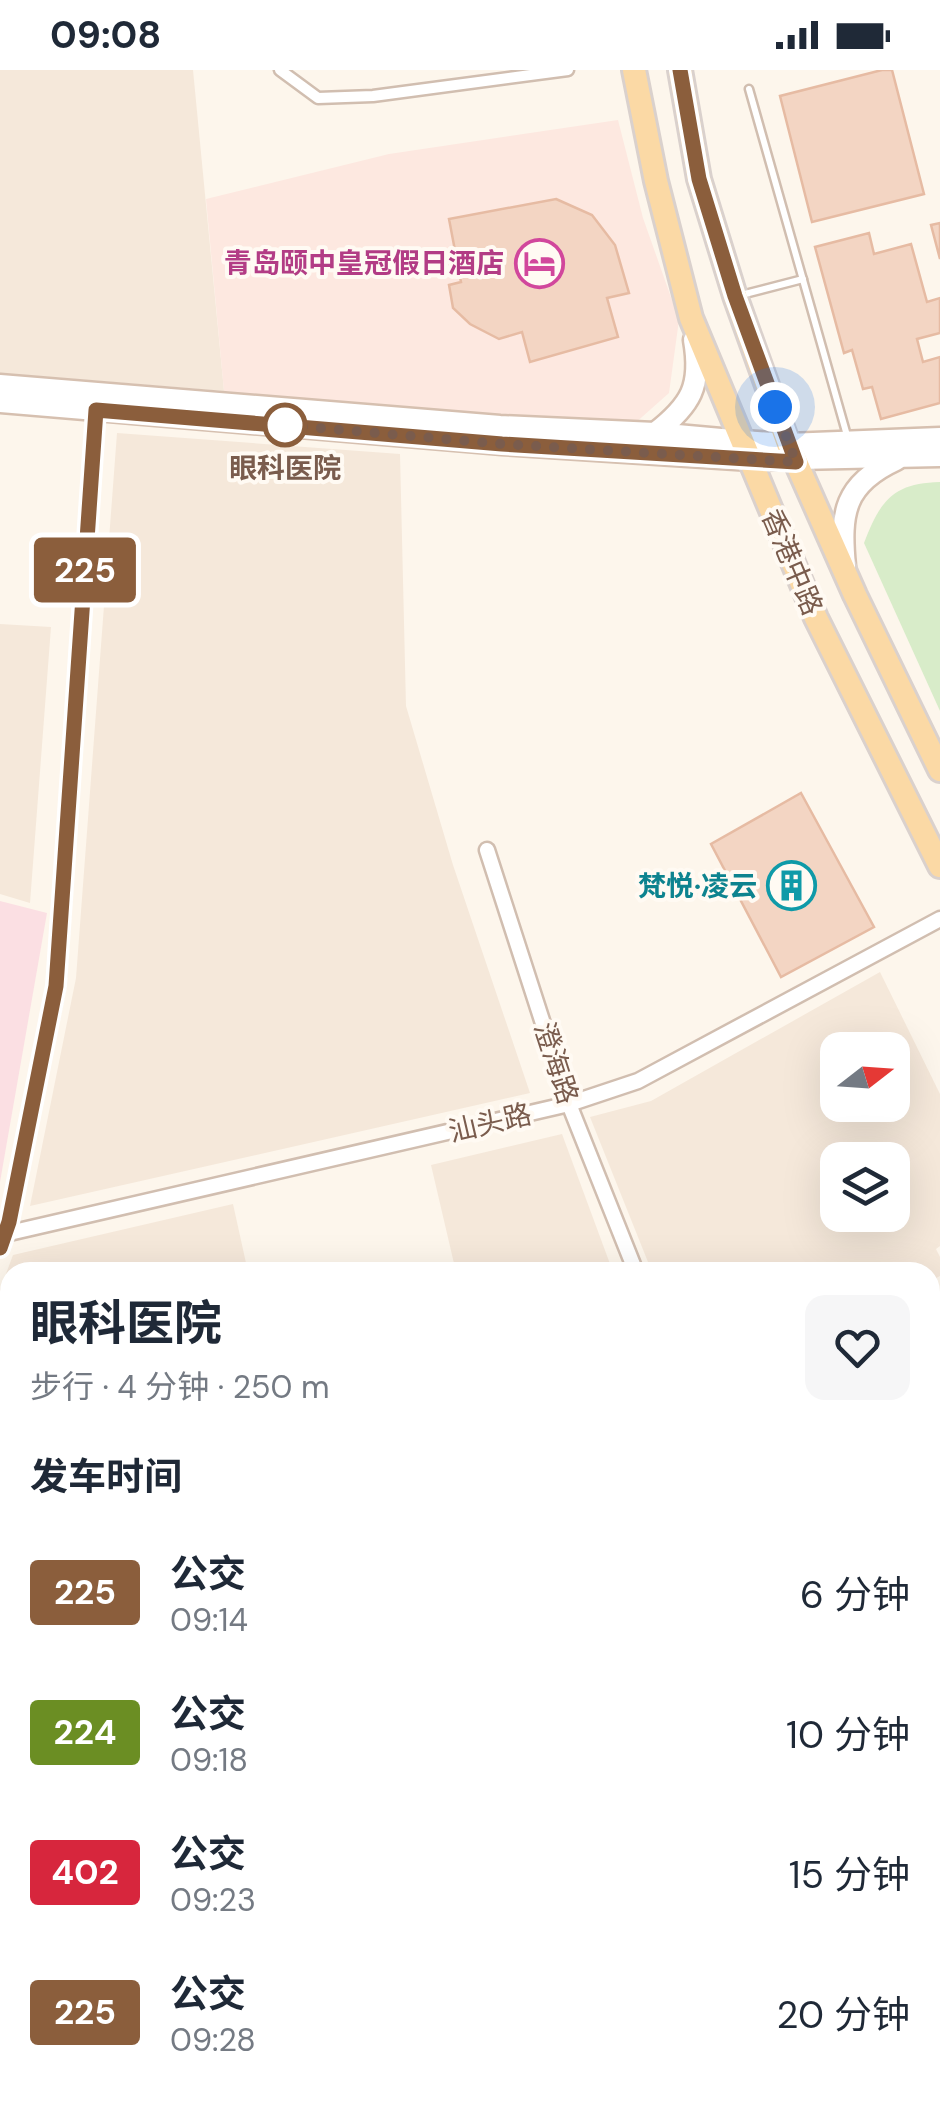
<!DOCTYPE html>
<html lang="zh">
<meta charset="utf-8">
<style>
:root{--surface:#fff;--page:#f6f6f7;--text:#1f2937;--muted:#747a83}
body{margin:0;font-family:"DM Sans","Noto Sans SC",sans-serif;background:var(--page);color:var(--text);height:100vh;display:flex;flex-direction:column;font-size:38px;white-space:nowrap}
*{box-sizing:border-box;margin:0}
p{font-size:32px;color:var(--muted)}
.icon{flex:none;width:55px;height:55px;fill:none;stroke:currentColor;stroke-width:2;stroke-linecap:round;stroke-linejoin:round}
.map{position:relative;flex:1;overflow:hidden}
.details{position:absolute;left:0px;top:1192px;width:940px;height:842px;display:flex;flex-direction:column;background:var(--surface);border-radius:30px 30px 0 0;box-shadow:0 10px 40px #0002}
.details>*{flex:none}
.badge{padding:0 20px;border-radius:8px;font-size:35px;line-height:65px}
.needle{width:65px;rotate:73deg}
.tools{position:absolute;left:820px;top:962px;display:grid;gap:20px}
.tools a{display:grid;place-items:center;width:90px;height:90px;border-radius:20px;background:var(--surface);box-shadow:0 10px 40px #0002;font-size:50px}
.you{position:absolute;width:50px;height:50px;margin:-25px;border:8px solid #fff;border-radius:50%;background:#1a73e8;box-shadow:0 0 0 15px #1a73e833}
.map>.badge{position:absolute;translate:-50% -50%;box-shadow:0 0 0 5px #fff}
h2{padding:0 30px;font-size:38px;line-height:90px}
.round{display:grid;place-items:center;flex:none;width:105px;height:105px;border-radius:20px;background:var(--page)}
.head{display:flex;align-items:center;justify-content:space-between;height:170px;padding:0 30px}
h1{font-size:48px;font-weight:700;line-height:75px}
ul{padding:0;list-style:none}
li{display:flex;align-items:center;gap:30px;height:140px;padding:0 30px}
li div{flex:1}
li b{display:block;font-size:38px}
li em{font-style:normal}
li .badge{min-width:110px;font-weight:700;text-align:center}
.status{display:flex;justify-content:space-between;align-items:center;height:70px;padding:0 50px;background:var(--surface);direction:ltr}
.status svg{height:28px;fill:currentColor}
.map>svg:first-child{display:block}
.residential{fill:#f5e8da;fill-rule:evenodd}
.commercial{fill:#fde8e0}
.education{fill:#f3e8fa}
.medical{fill:#fbdfe3}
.green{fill:#d8ecc9}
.building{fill:#f3d5c3;stroke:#e6bba3;stroke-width:2.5}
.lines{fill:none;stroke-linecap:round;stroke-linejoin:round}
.service-casing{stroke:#d1beb0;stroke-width:11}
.pedestrian-casing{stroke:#d1beb0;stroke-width:15}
.minor-casing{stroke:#d1beb0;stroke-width:19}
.secondary-casing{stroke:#d6c0b0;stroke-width:25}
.primary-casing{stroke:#dad1cd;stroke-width:28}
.service{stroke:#fff;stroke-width:6}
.pedestrian{stroke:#fff;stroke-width:10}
.minor{stroke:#fff;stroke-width:14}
.secondary{stroke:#fff;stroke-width:20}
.primary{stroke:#fbd9a5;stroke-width:22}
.line-casing{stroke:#fff;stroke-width:22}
.line{stroke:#8b5e3c;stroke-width:15}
.walk{stroke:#7a5c4d;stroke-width:10;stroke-dasharray:0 18}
.stop-dot{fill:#fff;stroke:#8b5e3c;stroke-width:5}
.labels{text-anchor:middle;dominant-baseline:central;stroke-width:8;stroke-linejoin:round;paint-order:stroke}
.hotel-label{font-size:28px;font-weight:bold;fill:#b23c85;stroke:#fffaf3;text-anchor:end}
.stop-label{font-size:28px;font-weight:bold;fill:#7a5c4d;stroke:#fffaf3}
.street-label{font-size:28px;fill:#7a5c4d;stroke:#fffaf3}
.culture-label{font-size:28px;font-weight:bold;fill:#0d838f;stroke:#fffaf3;text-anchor:end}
</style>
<div class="status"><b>09:08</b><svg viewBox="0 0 49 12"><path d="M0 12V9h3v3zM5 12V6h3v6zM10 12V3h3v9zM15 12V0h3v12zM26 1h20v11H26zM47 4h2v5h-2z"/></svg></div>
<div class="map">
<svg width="940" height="2034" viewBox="0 0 940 2034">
<rect width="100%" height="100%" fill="#fdf6ec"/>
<g class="residential">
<polygon points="0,0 193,0 224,321 0,303"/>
<polygon points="117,363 400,384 406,636 453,795 530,1023 30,1136 76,908"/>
<polygon points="0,554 51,557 30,833 0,824"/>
<path d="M880 902 940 1024V1176L936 1179 940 1187V1206L930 1211V1202H652L590 1047 651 1031ZM838 980H892V1035H838ZM838 1090H892V1145H838Z"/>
<polygon points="562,1064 613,1202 456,1202 431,1095"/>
<polygon points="233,1134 248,1202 10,1202 10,1476 0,1500 0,1220 13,1185"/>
<polygon points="940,1333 940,1504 930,1510 930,1338"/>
<polygon points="940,1626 940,1757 930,1764 930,1633"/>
<polygon points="940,1797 940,2034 870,2034 868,2025 930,2025 930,1805"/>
<polygon points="10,1906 10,2025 185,2025 193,2034 9,2034 0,2018 0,1915"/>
<polygon points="223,2025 466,2025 455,2034 231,2034"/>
</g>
<polygon class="commercial" points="618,50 643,148 679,250 669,323 633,355 481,351 224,321 206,129 389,84"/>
<polygon class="education" points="930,1554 940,1568 940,1626 930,1633"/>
<polygon class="medical" points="0,831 47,843 0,1112"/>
<path class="green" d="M940 412V641L864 473C880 431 893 413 940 412Z"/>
<g class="building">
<polygon points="882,0 892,0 924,124 812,152 780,26"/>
<polygon points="556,129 592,145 615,175 629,223 607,228 618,267 530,292 522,262 499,269 470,254 453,238 449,215 461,212 449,149"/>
<polygon points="940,153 940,189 931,155"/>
<polygon points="869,163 874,184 911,174 927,232 940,228 940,263 917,269 923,292 940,287 940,333 881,349 872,317 863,319 852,280 844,283 815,177"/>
<polygon points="801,723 874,857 781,907 711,774"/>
</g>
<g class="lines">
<defs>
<g id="service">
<polyline points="749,19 848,369"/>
<polyline points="741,225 803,209"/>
<polyline points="0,1535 10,1510"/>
<polyline points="0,1542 10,1542"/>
<polyline points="0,1893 10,1885"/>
<polyline points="204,2025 212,2034"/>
<polyline points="699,2025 707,2034"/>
</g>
<polyline id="pedestrian" points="280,0 318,28 373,26 568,0"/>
<g id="minor">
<polyline points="487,780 569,1034 636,1202"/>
<polyline points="5,1164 569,1034 638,1011 940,849"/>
<polyline points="0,1178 9,1153 57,916 96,331"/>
<polyline points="930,1314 940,1308"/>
<polyline points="930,1533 940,1526"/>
<polyline points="930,1783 940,1776"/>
<polyline points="843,2025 845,2034"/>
<polyline points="475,2034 485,2025"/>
</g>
<g id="secondary">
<polyline points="0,315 500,356 655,363 743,371 788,374 940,368"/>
<polyline points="0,332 502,374 751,390 940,386"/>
<path d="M655 363C691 335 702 316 694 270"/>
<path d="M845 496C840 443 844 414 896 390"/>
</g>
<g id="primary">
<polyline points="634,0 656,111 691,248 816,548 940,796"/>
<polyline points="680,0 699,109 735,226 788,374 855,525 940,700"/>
</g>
</defs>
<use href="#service" class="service-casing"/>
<use href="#pedestrian" class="pedestrian-casing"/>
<use href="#minor" class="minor-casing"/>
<use href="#secondary" class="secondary-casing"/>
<use href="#primary" class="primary-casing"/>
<use href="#service" class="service"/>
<use href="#pedestrian" class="pedestrian"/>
<use href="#minor" class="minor"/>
<use href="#secondary" class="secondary"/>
<use href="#primary" class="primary"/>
</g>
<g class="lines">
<defs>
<polyline id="line" points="0,1178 9,1152 56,916 96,340 502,374 796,392 735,226 699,109 680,0"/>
</defs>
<use href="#line" class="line-casing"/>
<use href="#line" class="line"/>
<polyline class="walk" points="285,355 502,374 796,392 775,337"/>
</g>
<defs>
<symbol id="hotel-ring" viewBox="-11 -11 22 22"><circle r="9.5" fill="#fffaf3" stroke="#d1479c" stroke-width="1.5"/><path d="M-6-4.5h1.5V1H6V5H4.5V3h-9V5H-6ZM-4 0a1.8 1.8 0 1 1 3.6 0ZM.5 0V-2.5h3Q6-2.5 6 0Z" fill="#d1479c"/></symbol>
<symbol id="building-ring" viewBox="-11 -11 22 22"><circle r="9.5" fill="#fffaf3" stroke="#0f9aa8" stroke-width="1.5"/><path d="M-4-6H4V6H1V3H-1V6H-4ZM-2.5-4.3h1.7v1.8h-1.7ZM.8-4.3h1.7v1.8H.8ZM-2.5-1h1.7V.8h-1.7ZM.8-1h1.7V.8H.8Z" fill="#0f9aa8"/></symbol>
</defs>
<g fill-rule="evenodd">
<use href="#hotel-ring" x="512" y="166" width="55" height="55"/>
<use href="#building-ring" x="764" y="788" width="55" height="55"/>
</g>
<circle class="stop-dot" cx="285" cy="355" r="20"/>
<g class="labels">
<g class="hotel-label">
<text x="504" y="193">青岛颐中皇冠假日酒店</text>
</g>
<g class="stop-label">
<text x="285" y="398">眼科医院</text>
</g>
<g class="street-label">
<text transform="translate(792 492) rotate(67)">香港中路</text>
<text transform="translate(556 993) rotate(72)">澄海路</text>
<text transform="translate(490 1053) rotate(-13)">汕头路</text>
</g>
<g class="culture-label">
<text x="757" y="816">梵悦·凌云</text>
</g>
</g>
</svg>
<div class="tools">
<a><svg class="needle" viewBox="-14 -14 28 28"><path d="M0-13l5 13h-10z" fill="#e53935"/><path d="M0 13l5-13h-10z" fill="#747a83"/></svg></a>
<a><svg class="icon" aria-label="layers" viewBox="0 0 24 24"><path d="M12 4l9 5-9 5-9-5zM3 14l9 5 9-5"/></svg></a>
</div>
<div class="you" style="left:775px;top:337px"></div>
<b class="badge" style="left:85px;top:500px;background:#8b5e3c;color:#fff">225</b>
<section class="details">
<div class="head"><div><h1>眼科医院</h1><p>步行 · 4 分钟 · 250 m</p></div><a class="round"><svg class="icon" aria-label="heart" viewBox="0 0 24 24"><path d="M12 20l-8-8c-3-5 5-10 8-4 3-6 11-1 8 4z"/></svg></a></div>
<h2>发车时间</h2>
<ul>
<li><span class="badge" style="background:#8b5e3c;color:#fff">225</span><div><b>公交</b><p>09:14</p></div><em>6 分钟</em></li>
<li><span class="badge" style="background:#6b8e23;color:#fff">224</span><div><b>公交</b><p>09:18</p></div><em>10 分钟</em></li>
<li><span class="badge" style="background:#d7263d;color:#fff">402</span><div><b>公交</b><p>09:23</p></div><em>15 分钟</em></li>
<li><span class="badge" style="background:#8b5e3c;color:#fff">225</span><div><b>公交</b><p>09:28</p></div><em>20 分钟</em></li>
</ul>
</section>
</div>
